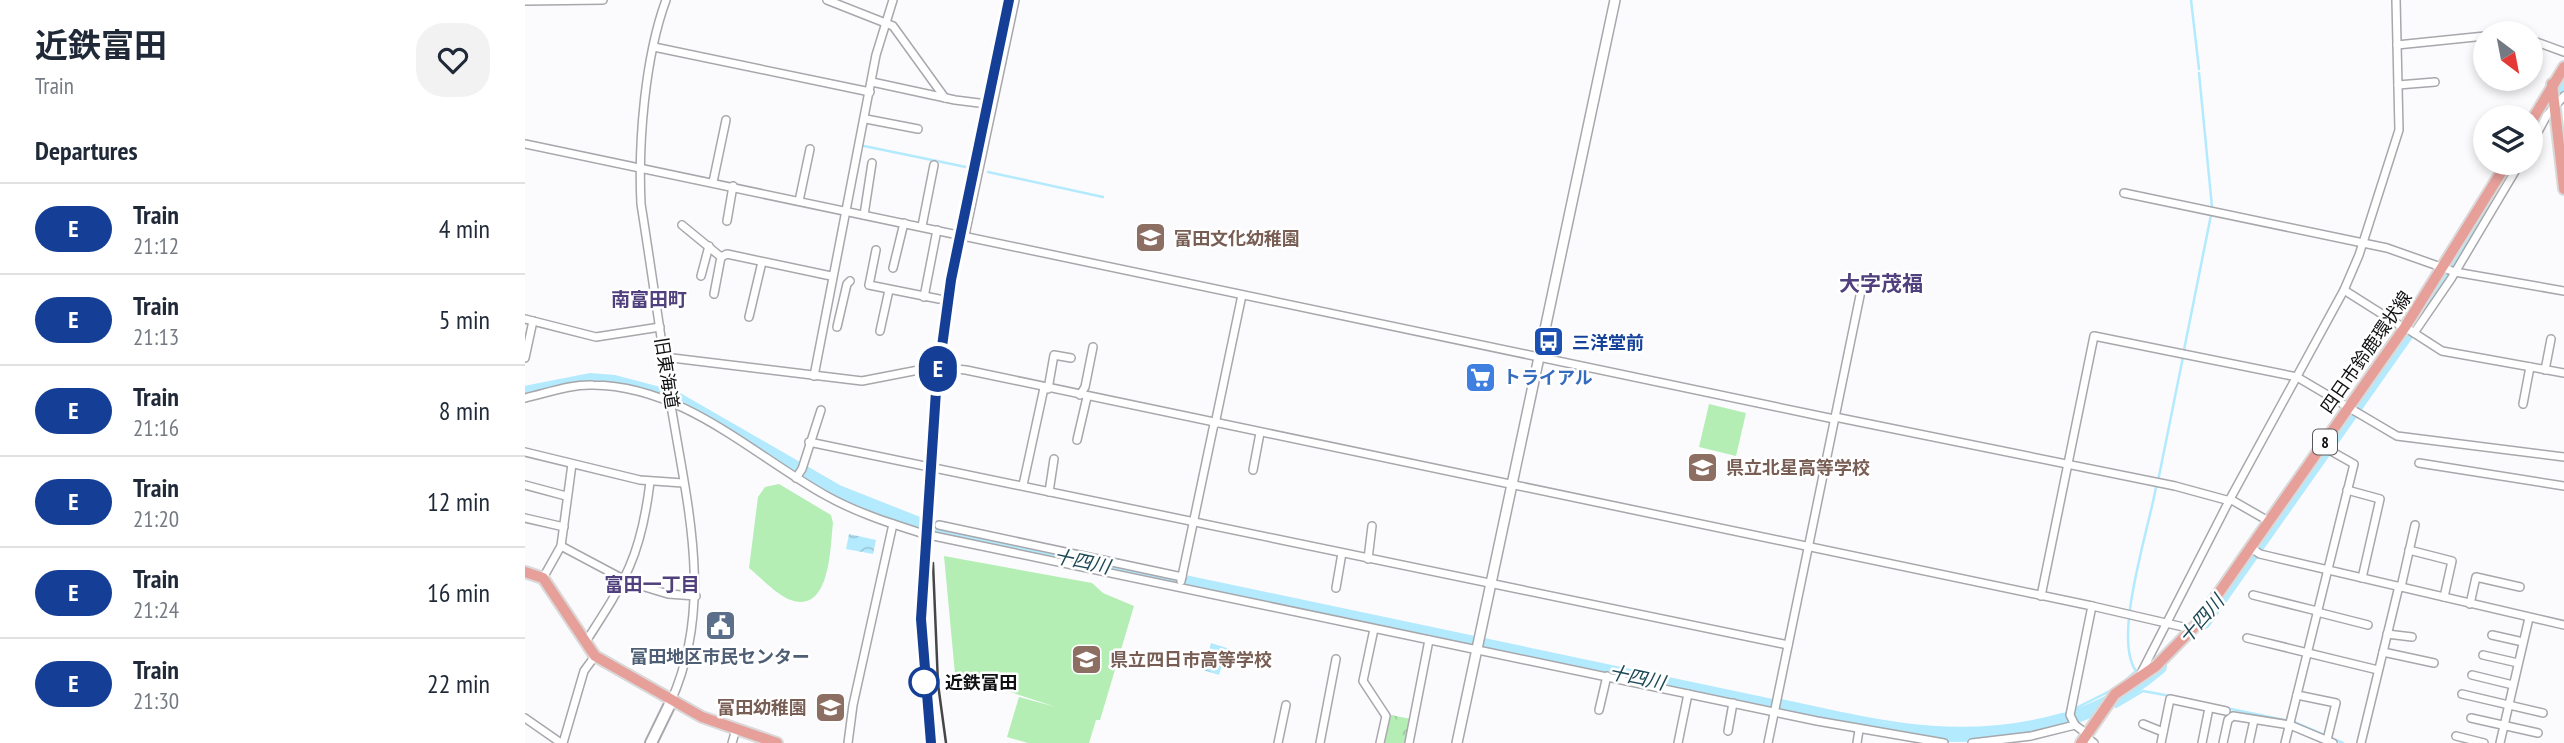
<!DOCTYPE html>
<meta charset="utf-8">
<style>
:root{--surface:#fff;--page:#f2f2f3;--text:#1f2937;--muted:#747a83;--line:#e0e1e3}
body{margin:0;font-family:"PT Sans Narrow","Noto Sans JP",sans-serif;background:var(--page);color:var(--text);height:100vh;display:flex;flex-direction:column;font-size:26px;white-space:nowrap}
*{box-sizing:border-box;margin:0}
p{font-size:23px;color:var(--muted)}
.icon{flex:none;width:38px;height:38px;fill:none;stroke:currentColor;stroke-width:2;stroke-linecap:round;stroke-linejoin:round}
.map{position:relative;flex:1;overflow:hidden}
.sheet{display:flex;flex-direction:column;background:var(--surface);width:525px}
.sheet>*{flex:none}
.badge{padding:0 14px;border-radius:23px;font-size:24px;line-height:46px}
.needle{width:46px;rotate:148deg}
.buttons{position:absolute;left:1948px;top:21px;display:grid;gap:14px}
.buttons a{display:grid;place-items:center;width:70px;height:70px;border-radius:50%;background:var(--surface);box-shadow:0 4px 10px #0003;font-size:35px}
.map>.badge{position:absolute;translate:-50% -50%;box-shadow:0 0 0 4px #fff}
h2{padding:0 35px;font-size:26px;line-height:63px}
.round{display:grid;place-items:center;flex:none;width:74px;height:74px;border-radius:28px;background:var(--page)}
.overview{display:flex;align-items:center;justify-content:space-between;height:119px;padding:0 35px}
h1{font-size:33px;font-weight:700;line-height:52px}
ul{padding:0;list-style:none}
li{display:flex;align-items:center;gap:21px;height:91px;padding:0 35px;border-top:2px solid var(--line)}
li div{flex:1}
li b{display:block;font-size:26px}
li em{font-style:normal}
li .badge{min-width:77px;font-weight:700;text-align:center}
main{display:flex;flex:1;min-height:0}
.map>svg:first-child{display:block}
.park{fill:url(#park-crowns)}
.pitch{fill:#b4eeb4}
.water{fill:url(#water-waves)}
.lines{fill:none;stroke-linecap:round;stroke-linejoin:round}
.stream{stroke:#b3eafd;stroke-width:2.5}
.river{stroke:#b3eafd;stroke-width:14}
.minor-casing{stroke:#a7a7ac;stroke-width:10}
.tertiary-casing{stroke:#a7a7ac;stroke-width:12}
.secondary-casing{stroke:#a7a7ac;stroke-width:14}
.primary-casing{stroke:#d9d9d9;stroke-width:14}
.minor{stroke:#fff;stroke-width:7}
.tertiary{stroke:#fff;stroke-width:9}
.secondary{stroke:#fff;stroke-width:10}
.primary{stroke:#e79f9a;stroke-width:10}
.rail{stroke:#464648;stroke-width:2.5}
.line-casing{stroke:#fff;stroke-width:16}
.line{stroke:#153f97;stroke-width:10}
.stop-dot{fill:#fff;stroke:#153f97;stroke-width:3.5}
.labels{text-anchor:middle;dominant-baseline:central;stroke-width:5;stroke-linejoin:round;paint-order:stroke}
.shield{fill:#fff;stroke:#585859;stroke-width:2}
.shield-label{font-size:16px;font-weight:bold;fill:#101012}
.education-label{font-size:18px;font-weight:bold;fill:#785e54;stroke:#fff;text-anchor:start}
.transit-label{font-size:18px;font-weight:bold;fill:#164399;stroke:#fff;text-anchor:start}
.street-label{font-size:18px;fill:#101012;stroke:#fff}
.shop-label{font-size:18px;font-weight:bold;fill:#366cbe;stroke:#fff;text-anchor:start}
.service-label{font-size:18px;font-weight:bold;fill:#4e5e75;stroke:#fff}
.stop-label{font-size:18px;font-weight:bold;fill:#101012;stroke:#fff;text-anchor:start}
.neighbourhood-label{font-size:19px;font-weight:bold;fill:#50407d;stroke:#fff}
.water-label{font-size:19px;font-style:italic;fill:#1d4957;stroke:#fff}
.quarter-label{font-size:21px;font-weight:bold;fill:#50407d;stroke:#fff}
</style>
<main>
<section class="sheet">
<div class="overview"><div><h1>近鉄富田</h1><p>Train</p></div><a class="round"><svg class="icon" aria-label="heart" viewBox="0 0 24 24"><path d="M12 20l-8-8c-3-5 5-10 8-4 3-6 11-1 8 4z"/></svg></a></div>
<h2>Departures</h2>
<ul>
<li><span class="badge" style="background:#153f97;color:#fff">E</span><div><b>Train</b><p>21:12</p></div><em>4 min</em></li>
<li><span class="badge" style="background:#153f97;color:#fff">E</span><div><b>Train</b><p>21:13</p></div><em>5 min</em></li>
<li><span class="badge" style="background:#153f97;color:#fff">E</span><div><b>Train</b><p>21:16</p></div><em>8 min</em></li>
<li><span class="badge" style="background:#153f97;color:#fff">E</span><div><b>Train</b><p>21:20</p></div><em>12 min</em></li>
<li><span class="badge" style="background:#153f97;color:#fff">E</span><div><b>Train</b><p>21:24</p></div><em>16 min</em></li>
<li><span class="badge" style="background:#153f97;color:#fff">E</span><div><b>Train</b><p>21:30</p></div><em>22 min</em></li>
</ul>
</section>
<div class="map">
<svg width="2039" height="743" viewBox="0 0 2039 743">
<defs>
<pattern id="park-crowns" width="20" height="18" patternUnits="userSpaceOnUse" patternTransform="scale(1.75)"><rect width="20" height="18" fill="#b4eeb4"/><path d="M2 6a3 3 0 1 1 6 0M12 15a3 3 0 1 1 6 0" fill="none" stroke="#9acb9a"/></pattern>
<pattern id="water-waves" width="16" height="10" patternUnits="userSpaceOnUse" patternTransform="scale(1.75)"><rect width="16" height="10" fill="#b3eafd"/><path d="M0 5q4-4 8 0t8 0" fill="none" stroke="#99c8d8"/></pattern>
</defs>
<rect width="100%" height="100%" fill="#fbfbfe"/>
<polygon class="park" points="866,715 886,719 881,743 860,743"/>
<g class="pitch">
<polygon points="1184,404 1221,413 1211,456 1174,447"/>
<path d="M254 484 306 515 308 523C305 547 306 617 263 599 250 593 236 578 224 568L233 497 240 487Z"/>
<polygon points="419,556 567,583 578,593 609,606 575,720 571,720 564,743 503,743 482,737 494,697 531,707 430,674"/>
</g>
<g class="water">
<polygon points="324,534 351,540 348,554 321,549"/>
<polygon points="686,643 702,648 694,675 678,670"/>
</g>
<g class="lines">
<g class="stream">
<polyline points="1666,0 1674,69"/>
<polyline points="1674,73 1687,207"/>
<polyline points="339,146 441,167"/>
<polyline points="463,172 578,197"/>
<polyline points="1659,350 1686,215"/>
<polyline points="1633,481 1658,357"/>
<path d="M1601 680 1611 671C1587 638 1624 529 1631 487"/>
<path d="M1255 700C1358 722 1434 743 1538 714"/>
<polyline points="1591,707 1618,691 1667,700"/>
<polyline points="1551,708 1587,690"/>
<polyline points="1701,708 1769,722 1818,743"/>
<polyline points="1566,711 1574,710"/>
</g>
<g class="river">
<polyline points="2006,134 2039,85"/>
<path d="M0 393 65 380 89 382 150 398 313 492 404 528 1361 730C1460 743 1558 734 1635 667"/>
<polyline points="1679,622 1917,284 1989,163"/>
</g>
<defs>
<g id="minor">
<path d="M141 0C120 57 113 142 116 204 126 267 135 330 144 393 160 497 191 601 146 701"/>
<polyline points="302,0 368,26 420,98"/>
<polyline points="0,1 78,0"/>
<polyline points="2006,40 2039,52"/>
<polyline points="1872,45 1960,36"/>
<polyline points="129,47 345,92"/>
<polyline points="347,82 430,100 462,104"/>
<polyline points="1873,85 1910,82"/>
<polyline points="341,119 393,129"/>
<polyline points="0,144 1309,419"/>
<polyline points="2006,145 2022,115 2039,96"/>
<polyline points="188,182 201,120"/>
<polyline points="1599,193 1862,248 1930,272 2039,291"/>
<polyline points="274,201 285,149"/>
<polyline points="339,215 347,163"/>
<polyline points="202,221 208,186"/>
<polyline points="157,225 196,257 202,254 306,276"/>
<polyline points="397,226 409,165"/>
<polyline points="440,235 490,0"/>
<polyline points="351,250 344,285 414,299"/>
<polyline points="368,268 379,223"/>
<polyline points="176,276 184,246"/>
<polyline points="1819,290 1879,328"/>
<polyline points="189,294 196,257"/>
<polyline points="399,297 412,230"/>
<polyline points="224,317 237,262"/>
<polyline points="0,319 71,337 135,327"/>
<polyline points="312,327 322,284 325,281"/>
<polyline points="1880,327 1889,333 1926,279 1995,163"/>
<polyline points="355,331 364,290"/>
<polyline points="1889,333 1917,351 2039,373"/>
<polyline points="139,357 337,381 409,367 441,370 1567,606 1545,715 1550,725 1562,734"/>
<polyline points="0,358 8,321"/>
<polyline points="2020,370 2026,339"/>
<polyline points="289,376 351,55 368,0"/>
<polyline points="523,389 529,355 546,358"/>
<polyline points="555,395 560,387 568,347"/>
<path d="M0 398C22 393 46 384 68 385 158 386 227 454 300 495 332 513 365 523 399 534L1292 721 1419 743"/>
<polyline points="1998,404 2005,367"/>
<polyline points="1310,417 1650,486 1705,501"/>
<polyline points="690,424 717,295"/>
<polyline points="552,440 562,397"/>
<polyline points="284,442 1263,645"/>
<polyline points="0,452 115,480 158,483"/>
<polyline points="1894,463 2039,486"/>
<polyline points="728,470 735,433"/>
<polyline points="271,478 277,469 296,410"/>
<polyline points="0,485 41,496"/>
<polyline points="498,485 519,388"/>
<polyline points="1822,490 1855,499 1837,578"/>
<polyline points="524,492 529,459"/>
<polyline points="1705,499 1745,522"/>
<polyline points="0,518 39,527"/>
<polyline points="414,525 657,577"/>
<polyline points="36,546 100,580"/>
<polyline points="1726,548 1735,554 2039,625"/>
<polyline points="1884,550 1927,561 1919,597"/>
<polyline points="843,559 847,526"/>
<polyline points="18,578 36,546 47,464"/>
<polyline points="100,581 143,594 171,596"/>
<polyline points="656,581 689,424"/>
<polyline points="1876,587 1890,525"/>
<polyline points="811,588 817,553"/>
<polyline points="1728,595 1792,611"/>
<polyline points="1516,596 1569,336 1772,377 1872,436 2039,457"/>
<polyline points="1945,604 1951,577 1995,587"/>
<polyline points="1567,606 1667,629"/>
<polyline points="1792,612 1843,625"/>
<polyline points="849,629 838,681 861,716 855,743"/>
<polyline points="1862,634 1887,637"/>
<polyline points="1967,635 1998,642"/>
<polyline points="1722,638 1853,670"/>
<path d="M60 643C100 581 116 557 125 482"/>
<polyline points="1858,652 1909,663"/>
<polyline points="1958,655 1993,663"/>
<polyline points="1947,675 1988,685"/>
<polyline points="1613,679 1705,499 1819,290 1834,255 1874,130 1871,0"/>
<polyline points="1937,694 2018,713"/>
<polyline points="1772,695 1811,703 1802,740"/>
<polyline points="1074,710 1082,676"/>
<polyline points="0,718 36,743"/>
<polyline points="1946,718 2013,733"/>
<polyline points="1618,724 1638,732"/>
<polyline points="1203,731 1208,703"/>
<polyline points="1931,736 1959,743"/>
<polyline points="1561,737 1569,743"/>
<polyline points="38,743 59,671 70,656"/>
<polyline points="207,743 211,729"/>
<polyline points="323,743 328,705 368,524"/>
<polyline points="753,743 761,705"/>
<polyline points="795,743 811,659"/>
<polyline points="884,743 904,640"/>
<polyline points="1153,743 1163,694"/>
<polyline points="1243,743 1337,286"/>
<polyline points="1332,743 1334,730"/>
<polyline points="1447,743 1506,736 1550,725"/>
<polyline points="1636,743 1645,699 1701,711"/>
<polyline points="1677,743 1684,708"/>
<polyline points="1698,743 1703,720 1708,716 1765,725 1808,743"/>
<polyline points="1724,743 1729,720"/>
<polyline points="1760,743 1829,464 1797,446"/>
<polyline points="1836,743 1874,586"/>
<polyline points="1975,743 2004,618"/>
</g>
<polyline id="tertiary" points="932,743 1090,0"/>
<polyline id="secondary" points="126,743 146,702"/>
<g id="primary">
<polyline points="2027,84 2039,189"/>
<polyline points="2006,122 2039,67"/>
<polyline points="0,572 18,578 70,656 177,717 252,743"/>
<polyline points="1556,743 1590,694 1631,666 1672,624 1880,327 1982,163"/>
</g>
</defs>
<use href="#minor" class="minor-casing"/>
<use href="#tertiary" class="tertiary-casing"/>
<use href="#secondary" class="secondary-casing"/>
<use href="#primary" class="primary-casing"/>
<use href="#minor" class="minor"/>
<use href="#tertiary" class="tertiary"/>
<use href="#secondary" class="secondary"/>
<use href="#primary" class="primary"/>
<g class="rail">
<polyline points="408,563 413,684 421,743"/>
<polyline points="406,743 396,619 408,416 422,302 484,0"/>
</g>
</g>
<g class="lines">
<defs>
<polyline id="line" points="406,743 396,619 411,391 426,280 484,0"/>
</defs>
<use href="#line" class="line-casing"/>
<use href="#line" class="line"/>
</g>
<defs>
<symbol id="school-square" viewBox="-11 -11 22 22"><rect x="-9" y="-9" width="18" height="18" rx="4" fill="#8d6e63" stroke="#fff"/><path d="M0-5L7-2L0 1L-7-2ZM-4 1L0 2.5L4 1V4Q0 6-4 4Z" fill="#fff"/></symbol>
<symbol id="bus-square" viewBox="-11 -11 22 22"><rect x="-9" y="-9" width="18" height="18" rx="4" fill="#1a4fb4" stroke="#fff"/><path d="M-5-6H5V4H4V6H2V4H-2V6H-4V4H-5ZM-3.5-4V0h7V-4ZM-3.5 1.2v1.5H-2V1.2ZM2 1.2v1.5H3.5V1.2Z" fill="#fff"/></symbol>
<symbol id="supermarket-square" viewBox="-11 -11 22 22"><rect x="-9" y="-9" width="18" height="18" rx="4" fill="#3f7fe0" stroke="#fff"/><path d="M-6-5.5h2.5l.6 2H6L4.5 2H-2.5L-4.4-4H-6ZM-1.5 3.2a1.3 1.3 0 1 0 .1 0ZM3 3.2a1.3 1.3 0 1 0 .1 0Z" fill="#fff"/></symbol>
<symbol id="civic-square" viewBox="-11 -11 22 22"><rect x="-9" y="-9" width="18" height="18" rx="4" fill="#5c6f8a" stroke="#fff"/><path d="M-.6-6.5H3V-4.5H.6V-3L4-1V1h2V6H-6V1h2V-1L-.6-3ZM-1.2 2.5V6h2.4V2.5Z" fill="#fff"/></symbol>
</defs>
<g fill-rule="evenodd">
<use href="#school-square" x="608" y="220" width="35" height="35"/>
<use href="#bus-square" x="1006" y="324" width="35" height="35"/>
<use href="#supermarket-square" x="938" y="360" width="35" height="35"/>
<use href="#school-square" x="1160" y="450" width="35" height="35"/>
<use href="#civic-square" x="178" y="608" width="35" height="35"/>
<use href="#school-square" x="544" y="642" width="35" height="35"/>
<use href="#school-square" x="288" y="690" width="35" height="35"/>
</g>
<circle class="stop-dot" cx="399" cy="682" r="14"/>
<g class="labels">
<rect class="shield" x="1788" y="429.5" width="24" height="25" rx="5"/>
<g class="shield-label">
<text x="1800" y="442">8</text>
</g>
<g class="education-label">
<text x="649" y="238">富田文化幼稚園</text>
<text x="1201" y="467">県立北星高等学校</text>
<text x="585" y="659">県立四日市高等学校</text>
<text x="282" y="707" text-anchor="end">富田幼稚園</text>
</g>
<g class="transit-label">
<text x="1047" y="342">三洋堂前</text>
</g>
<g class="street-label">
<text transform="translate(1841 352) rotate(-55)">四日市鈴鹿環状線</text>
<text transform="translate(142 373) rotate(81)">旧東海道</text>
</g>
<g class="shop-label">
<text x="978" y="377">トライアル</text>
</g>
<g class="service-label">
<text x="195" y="656">富田地区市民センター</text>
</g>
<g class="stop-label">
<text x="420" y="682">近鉄富田</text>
</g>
<g class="neighbourhood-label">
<text x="124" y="299">南富田町</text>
<text x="127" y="584">富田一丁目</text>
</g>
<g class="water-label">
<text transform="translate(557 561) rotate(12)">十四川</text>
<text transform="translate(1676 619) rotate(-49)">十四川</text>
<text transform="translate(1112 677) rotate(12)">十四川</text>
</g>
<g class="quarter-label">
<text x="1356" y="283">大字茂福</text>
</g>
</g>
</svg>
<div class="buttons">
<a><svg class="needle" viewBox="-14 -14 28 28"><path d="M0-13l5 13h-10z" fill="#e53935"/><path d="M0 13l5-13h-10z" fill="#747a83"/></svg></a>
<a><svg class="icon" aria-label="layers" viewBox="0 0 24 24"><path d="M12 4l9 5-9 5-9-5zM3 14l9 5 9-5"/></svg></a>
</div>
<b class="badge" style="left:413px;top:369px;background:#153f97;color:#fff">E</b>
</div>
</main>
